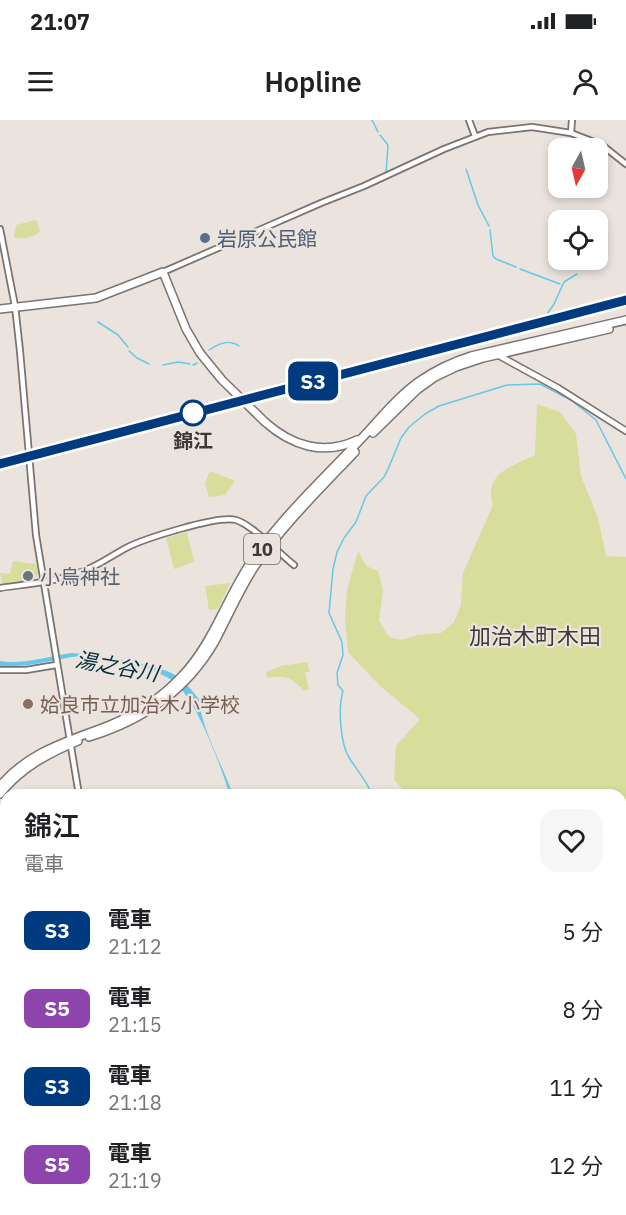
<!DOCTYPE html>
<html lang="ja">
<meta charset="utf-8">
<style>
:root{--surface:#fff;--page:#f6f6f6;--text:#202124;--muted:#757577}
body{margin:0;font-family:"IBM Plex Sans","Noto Sans JP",sans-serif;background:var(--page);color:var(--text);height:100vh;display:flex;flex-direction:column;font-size:22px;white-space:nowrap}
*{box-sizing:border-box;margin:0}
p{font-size:20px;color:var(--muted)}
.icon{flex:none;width:33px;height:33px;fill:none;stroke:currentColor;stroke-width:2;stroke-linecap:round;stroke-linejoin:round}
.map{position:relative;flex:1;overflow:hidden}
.sheet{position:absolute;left:0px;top:669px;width:627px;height:426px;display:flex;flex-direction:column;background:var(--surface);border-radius:18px 18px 0 0;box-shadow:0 3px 9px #0003}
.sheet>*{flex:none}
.badge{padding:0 12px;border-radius:9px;font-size:21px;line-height:39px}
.needle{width:39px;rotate:188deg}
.fabs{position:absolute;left:548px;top:18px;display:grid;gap:12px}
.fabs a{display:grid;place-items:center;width:60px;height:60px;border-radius:12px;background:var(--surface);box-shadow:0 3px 9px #0003;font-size:30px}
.map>.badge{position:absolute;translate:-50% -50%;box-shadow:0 0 0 3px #fff}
.round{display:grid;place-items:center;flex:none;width:63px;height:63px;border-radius:18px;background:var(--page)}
.overview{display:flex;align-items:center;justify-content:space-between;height:102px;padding:0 24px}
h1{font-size:28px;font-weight:600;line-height:45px}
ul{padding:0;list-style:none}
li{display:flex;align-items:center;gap:18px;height:78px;padding:0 24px}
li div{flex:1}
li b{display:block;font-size:22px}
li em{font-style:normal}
li .badge{min-width:66px;font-weight:700;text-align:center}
.status{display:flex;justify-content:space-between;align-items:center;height:42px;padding:0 30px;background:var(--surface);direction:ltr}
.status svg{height:16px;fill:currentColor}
header{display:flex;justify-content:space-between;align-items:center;height:78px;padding:0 24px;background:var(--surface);font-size:27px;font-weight:600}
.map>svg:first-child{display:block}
.green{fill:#d7dd9b}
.water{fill:#66c8e7}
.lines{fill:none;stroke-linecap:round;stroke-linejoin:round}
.stream{stroke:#66c8e7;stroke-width:1.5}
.river{stroke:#66c8e7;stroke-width:6}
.minor-casing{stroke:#7a736f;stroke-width:8}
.major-casing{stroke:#7a736f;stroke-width:8}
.highway-casing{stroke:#7a736f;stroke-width:10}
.minor{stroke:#fff;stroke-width:4.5}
.major{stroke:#fff;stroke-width:5}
.highway{stroke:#fff;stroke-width:7}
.rail-casing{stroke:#585452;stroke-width:4}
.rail{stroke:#ebe3de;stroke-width:1.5;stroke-dasharray:4.5;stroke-linecap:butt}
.minor-bridge-casing{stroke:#7a736f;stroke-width:8;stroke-linecap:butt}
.highway-bridge-casing{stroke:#7a736f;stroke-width:10;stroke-linecap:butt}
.minor-bridge{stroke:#fff;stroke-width:4.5}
.highway-bridge{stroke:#fff;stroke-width:7}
.line-casing{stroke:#fff;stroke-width:14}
.line{stroke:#003b80;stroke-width:9}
.service-dot{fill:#5c6f8a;stroke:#ebe3de;stroke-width:2}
.stop-dot{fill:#fff;stroke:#003b80;stroke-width:3}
.worship-dot{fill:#6b7280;stroke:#ebe3de;stroke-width:2}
.education-dot{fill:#8d6e63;stroke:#ebe3de;stroke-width:2}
.labels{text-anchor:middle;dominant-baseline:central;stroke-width:4.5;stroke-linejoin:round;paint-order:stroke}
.shield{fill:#ebe3de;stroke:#706c69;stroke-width:1.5}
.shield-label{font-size:18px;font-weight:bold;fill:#3c3937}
.service-label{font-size:20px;fill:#4e5e75;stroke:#ebe3de;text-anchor:start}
.stop-label{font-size:20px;font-weight:bold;fill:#3c3937;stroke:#ebe3de}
.worship-label{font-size:20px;fill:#5b616d;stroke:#ebe3de;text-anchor:start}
.education-label{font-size:20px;fill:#785e54;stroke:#ebe3de;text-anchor:start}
.water-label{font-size:21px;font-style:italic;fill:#00303c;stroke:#ebe3de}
.quarter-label{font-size:22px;fill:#3c3937;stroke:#ebe3de}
</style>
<div class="status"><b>21:07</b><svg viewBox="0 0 49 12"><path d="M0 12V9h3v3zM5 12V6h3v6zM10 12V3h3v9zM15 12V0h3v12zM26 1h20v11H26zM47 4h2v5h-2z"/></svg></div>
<header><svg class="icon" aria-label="menu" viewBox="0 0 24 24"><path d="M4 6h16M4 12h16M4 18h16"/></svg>Hopline<svg class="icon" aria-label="person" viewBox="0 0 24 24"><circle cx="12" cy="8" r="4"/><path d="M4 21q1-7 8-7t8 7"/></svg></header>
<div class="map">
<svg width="626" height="1095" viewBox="0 0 626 1095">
<rect width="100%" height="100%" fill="#ebe3de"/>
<g class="green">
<path d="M36 100 40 111C32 118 25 119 14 118L16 105Z"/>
<path d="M537 284 560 292 576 314 581 356 598 398 606 436 626 437V881H621V675H409L394 660 396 626 420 599 380 566 348 532 345 499 347 470 358 431 366 446 378 451 383 470 379 501 389 517 401 520 418 515 441 513 454 502 461 485 463 453 493 385C483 353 512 347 535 335Z"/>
<polygon points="210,351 235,361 225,375 209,377 205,363"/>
<polygon points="187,412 194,442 174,449 166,418"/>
<polygon points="13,441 36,444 38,453 34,460 3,465 0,453 10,454"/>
<polygon points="230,463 218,489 209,490 205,466"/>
<path d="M307 542 310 551 305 553 309 569 304 571C290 557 287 555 267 558L266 552 281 546Z"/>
<polygon points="626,964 626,1088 621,1083 621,967"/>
<polygon points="251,1089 547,1089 554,1095 247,1095"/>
</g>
<path class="water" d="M72 533C93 535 159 544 175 555 184 560 192 571 199 579 201 608 223 646 233 675H230C220 645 196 575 170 559 156 550 142 548 127 544 110 540 89 535 72 537 48 541 25 548 0 546V541C23 545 49 536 72 533Z"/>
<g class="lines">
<g class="stream">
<polyline points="372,0 378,12"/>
<polyline points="380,15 388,25 386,53"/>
<polyline points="466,49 478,85 489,106"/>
<polyline points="490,110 493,136 496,139 516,147"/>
<polyline points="520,149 560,164"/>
<polyline points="543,200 554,184 564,162 577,154"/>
<polyline points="98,202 118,215 128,227"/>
<path d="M209 230C219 223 229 219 239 226"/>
<polyline points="129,231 137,238 149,244"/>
<polyline points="163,245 178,242 190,244"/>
<polyline points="193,245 197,243"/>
<path d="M372 675C367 661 358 652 350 639 340 625 338 587 343 571L338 565 337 553 343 535 342 522 329 493 333 449 337 432 344 418 356 402 366 376 384 357 388 349 401 318 409 307 425 294 439 286 507 265 540 264 571 280 596 300 626 359"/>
<polyline points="0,700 6,711"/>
<polyline points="84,1089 85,1095"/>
<polyline points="157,1089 160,1095"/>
<polyline points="229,1095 235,1089"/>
</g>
<polyline class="river" points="596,1089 607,1095"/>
<defs>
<g id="minor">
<polyline points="469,0 475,16"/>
<polyline points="571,13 572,0"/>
<polyline points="0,109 15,186 20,231"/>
<polyline points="163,152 321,83 364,66 444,29 488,12 532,7 571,13 602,25 626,44"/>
<polyline points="36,415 79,675"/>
<path d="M0 468C27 464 56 462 81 452 98 446 111 436 126 428 143 419 218 395 236 400 251 404 280 434 294 445"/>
<polyline points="0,550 26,550 56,545"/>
<polyline points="138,1095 138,1089"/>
</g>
<polyline id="major" points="496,234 558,268 626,311"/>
<g id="highway">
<polyline points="0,189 96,178 163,152 186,209 200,233"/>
<path d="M265 302C292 326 324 336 357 320"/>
<polyline points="373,313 417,270 435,257 456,247 483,238 609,209"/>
<path d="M89 617C141 601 186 571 214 523 228 497 239 470 255 446 284 404 320 369 355 332"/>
<path d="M0 666C29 631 69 621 110 605 137 594 161 578 181 557 212 525 225 482 249 445 280 399 322 360 361 319 379 300 396 278 418 262 435 250 452 242 471 236L626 200"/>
<path d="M0 674C21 648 47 634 78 621"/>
<polyline points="621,893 626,894"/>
<polyline points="621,898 626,899"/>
<polyline points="0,1065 6,1065"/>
<polyline points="0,1070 6,1070"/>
</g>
</defs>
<use href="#minor" class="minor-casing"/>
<use href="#major" class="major-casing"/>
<use href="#highway" class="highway-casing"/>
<use href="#minor" class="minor"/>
<use href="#major" class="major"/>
<use href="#highway" class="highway"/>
<defs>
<polyline id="rail" points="0,344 626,180"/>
</defs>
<use href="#rail" class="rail-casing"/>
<use href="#rail" class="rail"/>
<defs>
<polyline id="minor-bridge" points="20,231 36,415"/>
<polyline id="highway-bridge" points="200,233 222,260 265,302"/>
</defs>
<use href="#minor-bridge" class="minor-bridge-casing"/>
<use href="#highway-bridge" class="highway-bridge-casing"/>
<use href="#minor-bridge" class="minor-bridge"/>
<use href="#highway-bridge" class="highway-bridge"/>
</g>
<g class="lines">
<defs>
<polyline id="line" points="0,344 626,180"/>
</defs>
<use href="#line" class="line-casing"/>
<use href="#line" class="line"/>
</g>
<circle class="service-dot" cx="205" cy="118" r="6"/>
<circle class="stop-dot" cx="193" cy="293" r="12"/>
<circle class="worship-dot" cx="28" cy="456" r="6"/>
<circle class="education-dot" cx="28" cy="584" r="6"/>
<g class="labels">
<rect class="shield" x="244" y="414" width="36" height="30" rx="4.5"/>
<g class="shield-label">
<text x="262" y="429">10</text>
</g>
<g class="service-label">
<text x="217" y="118">岩原公民館</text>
</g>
<g class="stop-label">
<text x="193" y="320">錦江</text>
</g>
<g class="worship-label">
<text x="40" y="456">小烏神社</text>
</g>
<g class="education-label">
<text x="40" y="584">姶良市立加治木小学校</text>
</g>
<g class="water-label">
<text transform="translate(117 546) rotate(10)">湯之谷川</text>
</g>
<g class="quarter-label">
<text x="535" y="515">加治木町木田</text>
</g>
</g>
</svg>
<div class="fabs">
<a><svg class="needle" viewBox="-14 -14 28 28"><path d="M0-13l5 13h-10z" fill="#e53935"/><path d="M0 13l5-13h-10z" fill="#757577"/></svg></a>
<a><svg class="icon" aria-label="locate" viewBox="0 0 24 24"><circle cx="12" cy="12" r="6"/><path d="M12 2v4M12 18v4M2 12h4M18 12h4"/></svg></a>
</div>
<b class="badge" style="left:313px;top:261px;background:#003b80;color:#fff">S3</b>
<section class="sheet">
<div class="overview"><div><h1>錦江</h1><p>電車</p></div><a class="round"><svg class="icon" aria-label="heart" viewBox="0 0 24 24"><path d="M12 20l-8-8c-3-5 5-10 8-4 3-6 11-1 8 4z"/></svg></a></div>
<ul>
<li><span class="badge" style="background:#003b80;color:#fff">S3</span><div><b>電車</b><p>21:12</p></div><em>5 分</em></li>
<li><span class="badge" style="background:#8e44ad;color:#fff">S5</span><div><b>電車</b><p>21:15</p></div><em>8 分</em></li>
<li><span class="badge" style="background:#003b80;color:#fff">S3</span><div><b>電車</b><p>21:18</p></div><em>11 分</em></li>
<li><span class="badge" style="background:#8e44ad;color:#fff">S5</span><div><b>電車</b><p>21:19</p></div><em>12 分</em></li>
</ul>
</section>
</div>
